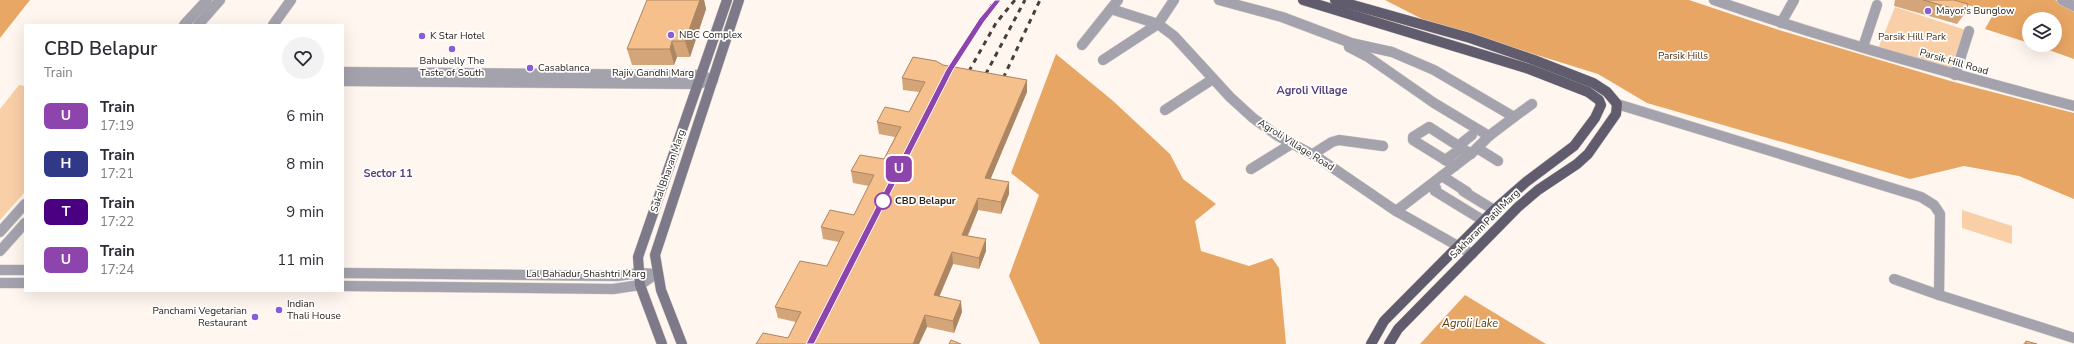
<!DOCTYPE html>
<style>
:root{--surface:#fff;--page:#f2f2f3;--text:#2b2b33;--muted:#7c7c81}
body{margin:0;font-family:"Nunito Sans",sans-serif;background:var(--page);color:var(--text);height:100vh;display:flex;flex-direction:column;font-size:15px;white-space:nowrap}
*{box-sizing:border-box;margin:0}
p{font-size:13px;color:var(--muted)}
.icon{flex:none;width:22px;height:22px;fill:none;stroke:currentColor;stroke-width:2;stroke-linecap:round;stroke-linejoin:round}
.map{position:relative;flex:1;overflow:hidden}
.drawer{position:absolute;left:24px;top:24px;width:320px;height:268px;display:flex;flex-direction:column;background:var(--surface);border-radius:0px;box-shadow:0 4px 16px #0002}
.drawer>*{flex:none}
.badge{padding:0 8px;border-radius:6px;font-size:14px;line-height:26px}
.controls{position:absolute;left:2022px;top:12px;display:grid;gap:8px}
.controls a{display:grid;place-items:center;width:40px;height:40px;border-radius:50%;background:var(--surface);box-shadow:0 4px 16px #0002;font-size:20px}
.map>.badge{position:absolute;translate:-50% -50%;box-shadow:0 0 0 2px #fff}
.round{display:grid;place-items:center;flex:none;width:42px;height:42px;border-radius:21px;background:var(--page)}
.headline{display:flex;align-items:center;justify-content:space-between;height:68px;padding:0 20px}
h1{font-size:19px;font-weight:600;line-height:30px}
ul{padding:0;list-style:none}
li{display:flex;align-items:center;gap:12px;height:48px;padding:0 20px}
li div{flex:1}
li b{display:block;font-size:15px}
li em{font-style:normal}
li .badge{min-width:44px;font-weight:700;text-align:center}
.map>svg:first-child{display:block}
.green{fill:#f9cfa7}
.forest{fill:#e8a664}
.water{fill:#e9a765}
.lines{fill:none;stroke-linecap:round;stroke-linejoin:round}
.minor-casing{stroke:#d9d0c9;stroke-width:11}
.tertiary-casing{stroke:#d9d0c9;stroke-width:11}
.secondary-casing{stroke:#d9d0c9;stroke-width:11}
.primary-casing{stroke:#d9d0c9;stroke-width:11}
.minor{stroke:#a4a2ad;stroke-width:10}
.tertiary{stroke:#a4a2ad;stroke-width:10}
.secondary{stroke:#7d7988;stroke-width:10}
.primary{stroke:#605c6e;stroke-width:10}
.rail{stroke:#474039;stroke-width:3;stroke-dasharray:5 5;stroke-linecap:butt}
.wall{fill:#d4a578}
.shaded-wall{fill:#ac8662}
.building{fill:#f6c08c;stroke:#ac8662}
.line{fill:#8e44ad;stroke:#fff}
.poi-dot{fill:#885dd7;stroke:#fff;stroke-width:1.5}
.stop-dot{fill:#fff;stroke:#8e44ad;stroke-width:2}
.labels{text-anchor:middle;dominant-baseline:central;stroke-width:3.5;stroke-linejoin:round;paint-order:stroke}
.poi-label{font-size:10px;fill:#2a231c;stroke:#fff;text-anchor:start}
.park-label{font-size:10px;fill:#4a2f13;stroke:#fff}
.street-label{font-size:10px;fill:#2a231c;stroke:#fff}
.stop-label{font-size:10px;font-weight:bold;fill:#2a231c;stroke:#fff;text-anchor:start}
.neighbourhood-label{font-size:11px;font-weight:bold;fill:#54417e;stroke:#fff}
.water-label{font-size:11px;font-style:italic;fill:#633902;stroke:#fff}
</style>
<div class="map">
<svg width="2074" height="344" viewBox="0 0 2074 344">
<rect width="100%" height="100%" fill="#fff6ef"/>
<g class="green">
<polygon points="1895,7 1969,31 1955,75 1877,51"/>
<polygon points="19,85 25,86 25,192 0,220 0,109"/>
<polygon points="1962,210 2012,226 2012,244 1962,228"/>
</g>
<g class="forest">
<polygon points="1385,0 1689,0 1779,30 1954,82 2074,113 2074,199 2019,176 1964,166 1910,179 1647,103 1598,74 1422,19"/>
<polygon points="1951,0 2055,0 2074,9 2074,59 2035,45 2055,45 2055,19 2029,19 2029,43 1985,29 1994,13"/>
<polygon points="1056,54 1112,100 1170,154 1183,179 1216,204 1195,221 1201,251 1249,266 1272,258 1279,268 1286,344 1040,344 1009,276 1039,195 1011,173"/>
</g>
<g class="water">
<polygon points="0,0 30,0 0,38"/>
<polygon points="1465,295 1546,344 1420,344"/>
</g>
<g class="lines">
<defs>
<g id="minor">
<polyline points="1174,0 1158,24 1174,36 1230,97 1253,118 1278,136 1317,157 1396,211 1472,254"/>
<polyline points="1219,0 1282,17 1351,43 1392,52 1434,70 1514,117 1489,136 1473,152 1396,211"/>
<path d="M1714 0C1832 41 1953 74 2074 106"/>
<polyline points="2062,0 2074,6"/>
<polyline points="1781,23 1794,0"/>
<polyline points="273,25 291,0"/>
<polyline points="1082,45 1118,0"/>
<polyline points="1349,47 1368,57 1434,103 1489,136"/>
<polyline points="1863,47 1877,5"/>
<polyline points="1103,60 1158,24 1111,9"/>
<polyline points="1955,75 1969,31"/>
<polyline points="1617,104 1921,197 1934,205 1940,214 1939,295 2074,338"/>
<polyline points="1165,110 1213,79"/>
<polyline points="1514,117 1532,104"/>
<polyline points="1458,146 1472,135"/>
<polyline points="1477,148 1498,161"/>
<polyline points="1313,154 1332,142 1339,140 1383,146"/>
<polyline points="1445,160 1462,148"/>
<polyline points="1455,166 1413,140 1413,137 1429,127 1471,154"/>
<polyline points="1251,169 1293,143"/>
<polyline points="1442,176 1467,192"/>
<polyline points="1436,188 1435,191 1484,221"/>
<polyline points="1463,191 1494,210"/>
<polyline points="1894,279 1939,295"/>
</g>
<g id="tertiary">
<polyline points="184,25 207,0"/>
<polyline points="198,25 220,0"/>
<polyline points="343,72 701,75 713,80"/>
<polyline points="343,81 698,84 705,82"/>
<polyline points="0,232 25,204"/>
<polyline points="0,251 25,223"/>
<polyline points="0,270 25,270"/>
<polyline points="343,273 617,276 639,273 656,274"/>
<polyline points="0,283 25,283"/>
<polyline points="343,286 613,289 640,285 656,274"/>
</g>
<g id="secondary">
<polyline points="662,344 640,285 638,257 727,0"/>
<polyline points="682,344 661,290 655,255 739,0"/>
</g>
<g id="primary">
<polyline points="1303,0 1529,69 1588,92 1599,100 1601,105 1595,118 1574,146 1526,182 1494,210 1384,321 1371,344"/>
<polyline points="1335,0 1470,38 1534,60 1593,83 1607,92 1617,104 1616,114 1588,154 1577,164 1538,190 1518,207 1398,329 1389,344"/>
</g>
</defs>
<use href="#minor" class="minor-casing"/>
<use href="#tertiary" class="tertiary-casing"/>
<use href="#secondary" class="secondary-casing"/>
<use href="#primary" class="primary-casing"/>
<use href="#minor" class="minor"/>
<use href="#tertiary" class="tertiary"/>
<use href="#secondary" class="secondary"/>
<use href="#primary" class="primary"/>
<g class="rail">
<polyline points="946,76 995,0"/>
<polyline points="964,80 996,23 1015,0"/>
<polyline points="981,83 1025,0"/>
<polyline points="999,87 1040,0"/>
</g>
</g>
<g class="wall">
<polygon points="647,0 704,0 706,9 690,57 677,57 674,65 632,65 627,49"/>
<polygon points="1895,0 1954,0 1966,12 1957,24 1894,6"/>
<polygon points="943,65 1027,80 1027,92 990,179 1009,194 1001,214 978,210 968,236 986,239 986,251 979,269 953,264 939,296 962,312 954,333 927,327 919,344 756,344 788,338 796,322 778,318 775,307 827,266 839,242 823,239 821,227 854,215 869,186 853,183 851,171 884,159 895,137 879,134 877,122 909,112 919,92 903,90 902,78"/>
<polygon points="2026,341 2037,344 2023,344"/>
</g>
<g class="shaded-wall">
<polygon points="700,0 704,0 706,9 690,57 685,41"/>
<polygon points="672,41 677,57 674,65 670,49"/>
<polygon points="1027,80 1027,92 986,190 985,178"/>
<polygon points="1009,182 1009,194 1001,214 1001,202"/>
<polygon points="978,198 978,210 963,246 962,235"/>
<polygon points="986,239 986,251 979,269 979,258"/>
<polygon points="952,252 953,264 935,307 934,295"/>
<polygon points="961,301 962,312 954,333 953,321"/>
<polygon points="925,315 927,327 919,344 913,344"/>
</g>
<g class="building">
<polygon points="647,0 700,0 685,41 672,41 670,49 627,49"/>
<polygon points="1923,0 1954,0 1968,4 1966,12"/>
<polygon points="913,57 936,61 943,65 1027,80 985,178 1009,182 1001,202 978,198 962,235 986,239 979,258 952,252 934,295 961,301 953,321 925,315 913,344 756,344 763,333 788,338 801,312 775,307 800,261 827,266 844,232 821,227 830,210 854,215 874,175 851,171 860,155 884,159 901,127 877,122 885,107 909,112 925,82 902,78"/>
<polygon points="951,340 961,344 949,344"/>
<polygon points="2026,341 2037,344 2026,344"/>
</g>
<polygon class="line" points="995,0 1001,0 984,22 953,70 814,344 806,344 946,70 979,19"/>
<g class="poi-dot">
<circle cx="1928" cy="11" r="4"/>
<circle cx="671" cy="35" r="4"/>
<circle cx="422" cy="36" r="4"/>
<circle cx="452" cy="49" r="4"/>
<circle cx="530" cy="68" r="4"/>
<circle cx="279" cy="310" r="4"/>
<circle cx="255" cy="317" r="4"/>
</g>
<circle class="stop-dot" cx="883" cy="201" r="8"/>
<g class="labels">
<g class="poi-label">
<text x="1936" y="11">Mayor's Bunglow</text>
<text x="679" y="35">NBC Complex</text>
<text x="430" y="36">K Star Hotel</text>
<text x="452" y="61" text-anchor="middle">Bahubelly The<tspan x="452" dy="12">Taste of South</tspan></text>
<text x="538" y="68">Casablanca</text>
<text x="287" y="304">Indian<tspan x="287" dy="12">Thali House</tspan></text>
<text x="247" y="311" text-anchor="end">Panchami Vegetarian<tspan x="247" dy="12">Restaurant</tspan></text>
</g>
<g class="park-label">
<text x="1912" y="37">Parsik Hill Park</text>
<text x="1683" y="56">Parsik Hills</text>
</g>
<g class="street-label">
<text transform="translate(1954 62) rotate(16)">Parsik Hill Road</text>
<text x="653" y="73">Rajiv Gandhi Marg</text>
<text transform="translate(1296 145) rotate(32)">Agroli Village Road</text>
<text transform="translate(668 171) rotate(-71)">Sakal Bhavan Marg</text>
<text transform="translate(1485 224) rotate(-45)">Sakharam Patil Marg</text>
<text x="586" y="274">Lal Bahadur Shashtri Marg</text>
</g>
<g class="stop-label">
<text x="895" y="201">CBD Belapur</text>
</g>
<g class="neighbourhood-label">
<text x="1312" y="90">Agroli Village</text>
<text x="388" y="173">Sector 11</text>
</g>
<g class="water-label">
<text x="1470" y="323">Agroli Lake</text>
</g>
</g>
</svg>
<div class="controls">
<a><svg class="icon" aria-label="layers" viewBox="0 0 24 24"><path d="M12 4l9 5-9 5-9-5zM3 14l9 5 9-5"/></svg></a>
</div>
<b class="badge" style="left:899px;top:169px;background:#8e44ad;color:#fff">U</b>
<section class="drawer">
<div class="headline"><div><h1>CBD Belapur</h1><p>Train</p></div><a class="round"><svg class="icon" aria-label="heart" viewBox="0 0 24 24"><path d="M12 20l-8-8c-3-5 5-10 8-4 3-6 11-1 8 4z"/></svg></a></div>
<ul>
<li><span class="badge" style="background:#8e44ad;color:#fff">U</span><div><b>Train</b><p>17:19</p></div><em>6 min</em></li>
<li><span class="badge" style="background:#303888;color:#fff">H</span><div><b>Train</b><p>17:21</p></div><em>8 min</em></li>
<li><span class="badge" style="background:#4b0082;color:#fff">T</span><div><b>Train</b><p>17:22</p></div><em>9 min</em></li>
<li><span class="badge" style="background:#8e44ad;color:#fff">U</span><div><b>Train</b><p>17:24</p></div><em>11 min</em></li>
</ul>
</section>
</div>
